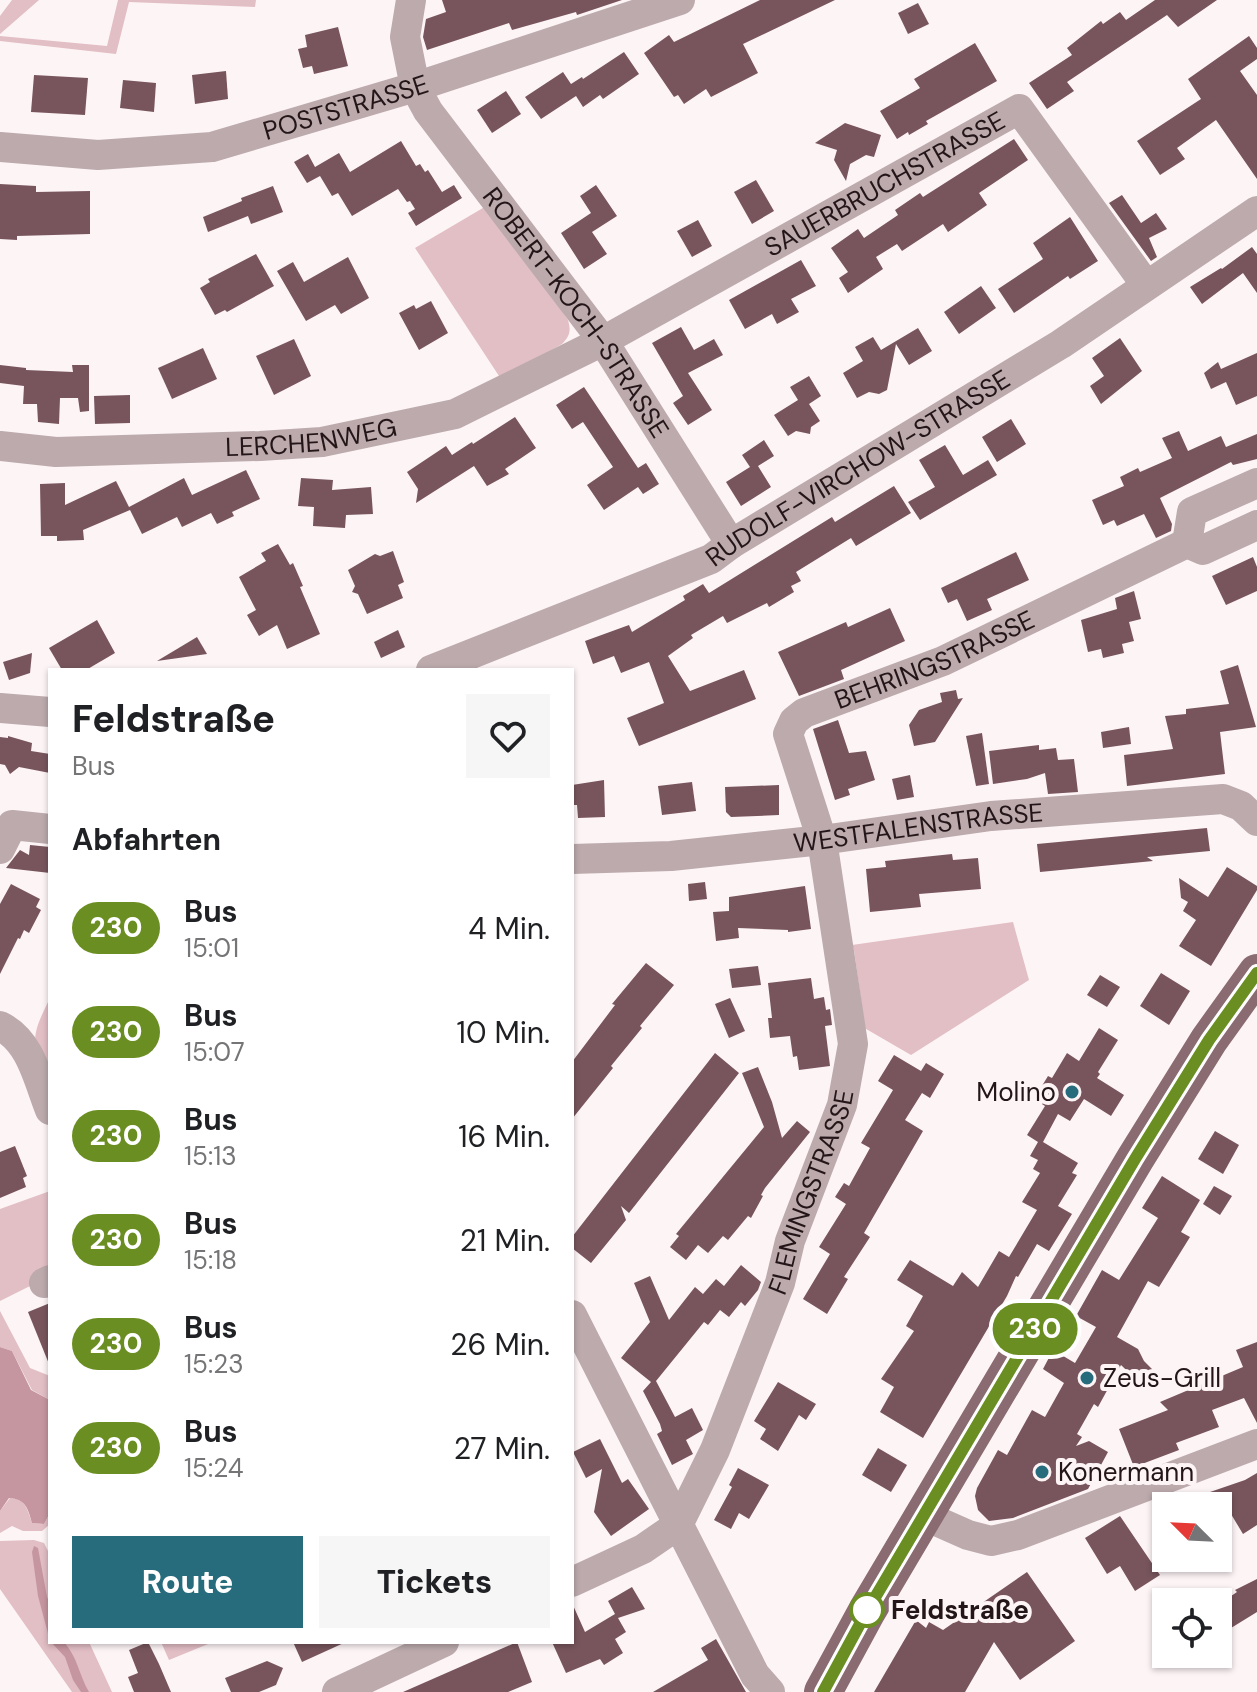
<!DOCTYPE html>
<html lang="de">
<meta charset="utf-8">
<style>
:root{--surface:#fff;--page:#f6f6f6;--text:#202124;--muted:#757577;--accent:#276c7c}
body{margin:0;font-family:"DM Sans",sans-serif;background:var(--page);color:var(--text);height:100vh;display:flex;flex-direction:column;font-size:30px;white-space:nowrap}
*{box-sizing:border-box;margin:0}
p{font-size:26px;color:var(--muted)}
.icon{flex:none;width:44px;height:44px;fill:none;stroke:currentColor;stroke-width:2;stroke-linecap:round;stroke-linejoin:round}
.map{position:relative;flex:1;overflow:hidden}
.drawer{position:absolute;left:48px;top:668px;width:526px;height:976px;display:flex;flex-direction:column;background:var(--surface);border-radius:0px;box-shadow:0 2px 6px #0004}
.drawer>*{flex:none}
.badge{padding:0 16px;border-radius:26px;font-size:28px;line-height:52px}
.needle{width:52px;rotate:294deg}
.tools{position:absolute;left:1152px;top:1492px;display:grid;gap:16px}
.tools a{display:grid;place-items:center;width:80px;height:80px;border-radius:0px;background:var(--surface);box-shadow:0 2px 6px #0004;font-size:40px}
.map>.badge{position:absolute;translate:-50% -50%;box-shadow:0 0 0 4px #fff}
h2{padding:0 24px;font-size:30px;line-height:72px}
.round{display:grid;place-items:center;flex:none;width:84px;height:84px;border-radius:0px;background:var(--page)}
.head{display:flex;align-items:center;justify-content:space-between;height:136px;padding:0 24px}
h1{font-size:38px;font-weight:800;line-height:60px}
.action{display:flex;gap:16px;margin-top:auto;padding:16px 24px}
.action a{flex:1;height:92px;border-radius:0px;background:var(--accent);color:#fff;font-size:32px;font-weight:800;line-height:92px;text-align:center}
.action a+a{background:var(--page);color:var(--text)}
ul{padding:0;list-style:none}
li{display:flex;align-items:center;gap:24px;height:104px;padding:0 24px}
li div{flex:1}
li b{display:block;font-size:30px}
li em{font-style:normal}
li .badge{min-width:88px;font-weight:700;text-align:center}
.map>svg:first-child{display:block}
.green{fill:#e2bec5}
.water{fill:#c696a0}
.building{fill:#78555d}
.lines{fill:none;stroke-linecap:round;stroke-linejoin:round}
.minor{stroke:#bcaaad;stroke-width:30}
.major{stroke:#896b71;stroke-width:38}
.line-casing{stroke:#fff;stroke-width:18}
.line{stroke:#6b8e23;stroke-width:12}
.poi-dot{fill:#276c7c;stroke:#fdf4f6;stroke-width:3}
.stop-dot{fill:#fff;stroke:#6b8e23;stroke-width:4}
.labels{text-anchor:middle;dominant-baseline:central;stroke-width:8;stroke-linejoin:round;paint-order:stroke}
.street-label{font-size:26px;fill:#231518;stroke:#fdf4f6}
.poi-label{font-size:26px;fill:#231518;stroke:#fdf4f6;text-anchor:start}
.stop-label{font-size:26px;font-weight:bold;fill:#231518;stroke:#fdf4f6;text-anchor:start}
</style>
<div class="map">
<svg width="1257" height="1692" viewBox="0 0 1257 1692">
<rect width="100%" height="100%" fill="#fdf4f6"/>
<g class="green">
<polygon points="12,0 39,0 0,34 0,16"/>
<polygon points="118,0 256,0 255,7 129,2 116,54 0,41 0,36 107,46"/>
<path d="M488 205 504 222 568 320C571 331 570 336 562 344L501 379 415 248Z"/>
<polygon points="1013,922 1029,980 911,1055 861,1026 864,1021 854,950 852,945"/>
<path d="M50 998V1084C33 1040 28 1042 50 998Z"/>
<polygon points="50,1191 50,1276 0,1301 0,1209"/>
<polygon points="0,1311 30,1368 50,1376 50,1400 32,1390 12,1351 0,1347"/>
<path d="M10 1498C26 1499 27 1509 32 1523L44 1524 50 1513V1524L42 1531H23L12 1526 0 1533V1511Z"/>
<polygon points="34,1540 44,1543 50,1555 50,1642 89,1642 112,1692 72,1692 0,1589 0,1541"/>
<polygon points="161,1642 213,1642 169,1660"/>
</g>
<g class="water">
<path d="M0 1347 12 1351 31 1390 50 1400V1513L44 1524 32 1523C28 1509 26 1499 9 1498L0 1511Z"/>
<polygon points="34,1546 38,1548 47,1597 50,1603 50,1641 38,1596 32,1552"/>
<path d="M51 1642H64C78 1658 79 1675 89 1692H81L73 1680 65 1657Z"/>
</g>
<g class="building">
<polygon points="442,0 622,0 577,15 576,12 512,30 509,23 427,50 423,37 426,19 446,12"/>
<polygon points="760,0 835,0 743,44 758,73 711,97 706,89 684,104 678,95 674,97 644,53 669,35 674,42"/>
<polygon points="1155,0 1217,0 1178,27 1167,15 1067,82 1074,91 1047,109 1029,83 1072,55 1067,48 1101,21 1103,24 1120,12 1126,20"/>
<polygon points="918,3 929,24 908,34 898,13"/>
<polygon points="338,27 348,66 314,74 312,66 303,68 298,49 307,47 305,35"/>
<polygon points="1249,36 1257,48 1257,59 1240,71 1257,95 1257,179 1216,120 1177,148 1185,159 1160,175 1137,141 1201,99 1188,79"/>
<polygon points="975,43 997,81 926,121 928,124 909,135 908,132 897,139 880,111 920,88 914,79"/>
<polygon points="624,52 639,74 603,99 600,95 583,107 576,96 541,119 525,97 563,72 571,84 582,77 583,79"/>
<polygon points="226,71 228,99 195,104 192,75"/>
<polygon points="34,75 88,78 85,115 31,112"/>
<polygon points="123,80 156,83 154,112 120,108"/>
<polygon points="506,91 521,114 492,133 477,110"/>
<polygon points="845,123 881,135 874,157 866,155 850,164 846,181 834,160 837,150 815,143"/>
<polygon points="1014,139 1028,160 979,193 987,205 948,232 943,224 902,251 897,244 876,257 883,269 848,293 839,278 848,272 831,248 858,229 864,238 898,215 895,210 920,193 923,197"/>
<polygon points="401,141 416,166 420,164 425,172 428,170 442,192 454,185 462,198 416,226 408,213 415,209 410,201 407,202 398,189 352,216 338,193 332,196 320,176 307,183 294,162 308,154 315,167 339,153 350,172"/>
<polygon points="756,180 774,211 752,224 734,192"/>
<polygon points="0,184 36,186 36,192 90,191 90,234 17,236 17,240 0,239"/>
<polygon points="596,185 617,216 592,232 607,254 584,269 561,233 591,213 580,196"/>
<polygon points="273,186 283,212 251,224 248,216 208,232 203,217 242,201 241,198"/>
<polygon points="1122,195 1141,223 1156,213 1167,229 1149,238 1157,257 1151,261 1109,203"/>
<polygon points="1070,217 1098,261 1070,279 1068,276 1014,313 998,289 1043,259 1033,243"/>
<polygon points="698,220 712,246 692,257 677,231"/>
<polygon points="1252,247 1257,254 1257,293 1243,273 1202,304 1190,287 1221,268 1222,269"/>
<polygon points="256,254 274,286 227,312 225,310 215,315 200,288 210,282 208,279"/>
<polygon points="348,257 369,298 341,314 335,305 306,321 277,271 293,262 304,282"/>
<polygon points="801,260 816,286 791,299 799,312 777,324 772,314 745,329 729,300"/>
<polygon points="981,286 996,308 959,334 944,312"/>
<polygon points="431,301 448,333 419,350 399,313 414,305 416,309"/>
<polygon points="681,327 694,350 714,339 723,355 688,373 712,410 688,425 673,403 683,396 652,343"/>
<polygon points="918,328 932,351 909,365 896,344 887,390 879,394 869,392 857,398 843,373 863,361 855,347 873,337 881,350"/>
<polygon points="1120,338 1142,371 1101,404 1090,386 1104,376 1092,358"/>
<polygon points="294,339 311,376 274,395 256,356"/>
<polygon points="203,348 217,379 172,399 158,368"/>
<polygon points="1257,353 1257,396 1236,405 1226,382 1211,389 1204,373 1218,362 1221,369"/>
<polygon points="0,365 26,368 26,370 73,372 72,365 89,365 89,411 80,412 78,398 60,398 59,424 38,422 37,404 23,404 24,386 0,383"/>
<polygon points="809,376 821,396 809,404 820,421 811,427 810,434 796,431 788,436 774,415 798,400 790,387"/>
<polygon points="584,387 638,468 646,463 659,484 643,494 638,487 604,510 587,485 613,467 583,422 572,429 556,405"/>
<polygon points="130,395 130,423 95,424 94,396"/>
<polygon points="515,417 536,448 505,469 509,474 487,486 474,466 416,503 418,489 407,472 446,446 452,455 472,442 473,444"/>
<polygon points="1011,419 1026,444 997,462 982,437"/>
<polygon points="1179,431 1188,451 1221,436 1226,447 1257,434 1257,459 1233,465 1231,462 1160,498 1172,524 1171,531 1156,538 1144,514 1117,526 1114,520 1103,525 1092,500 1124,486 1120,477 1138,468 1140,472 1172,458 1162,438"/>
<polygon points="764,440 774,456 758,466 771,487 741,506 726,482 750,467 742,455"/>
<polygon points="945,445 963,475 988,460 997,475 920,520 908,502 935,487 919,460"/>
<polygon points="246,470 260,499 232,512 234,516 217,524 211,513 182,527 177,517 142,534 130,510 83,530 84,540 57,541 57,536 41,536 40,484 65,483 65,505 116,481 129,507 184,478 192,495"/>
<polygon points="301,478 333,480 332,490 371,487 373,514 346,515 345,528 313,526 314,507 298,506"/>
<polygon points="894,486 911,513 856,546 851,538 796,572 801,581 791,586 794,592 769,607 767,603 727,623 723,616 691,635 693,638 668,656 690,691 744,670 756,699 639,746 627,718 664,703 649,662 621,673 614,656 593,664 585,641 629,625 632,632 685,600 683,596 703,584 709,593 832,517 835,522"/>
<polygon points="278,544 290,565 293,563 303,586 300,587 320,634 287,649 277,625 259,636 247,615 256,610 239,577 266,561 261,553"/>
<polygon points="393,551 404,582 398,585 403,598 367,614 358,594 352,592 355,586 348,570 375,554 380,556"/>
<polygon points="1016,552 1029,580 987,599 992,610 967,621 957,599 948,603 941,588"/>
<polygon points="1253,557 1257,567 1257,591 1226,605 1212,576"/>
<polygon points="1134,591 1141,619 1129,622 1134,641 1122,644 1124,653 1103,658 1101,649 1088,652 1081,620 1117,609 1115,598"/>
<polygon points="890,608 905,641 841,670 844,679 799,696 778,652 846,622 848,627"/>
<polygon points="97,620 115,653 86,670 62,670 49,648"/>
<polygon points="398,630 405,647 381,658 374,642"/>
<polygon points="197,637 207,654 157,661"/>
<polygon points="32,653 30,673 9,680 3,662"/>
<polygon points="1238,665 1256,727 1220,732 1225,774 1127,786 1124,755 1173,749 1165,716 1186,714 1186,709 1229,704 1220,671"/>
<polygon points="956,690 958,699 963,698 935,742 914,746 909,725 919,710 942,702 940,693"/>
<polygon points="838,720 849,753 866,751 875,780 848,789 850,795 835,800 813,729"/>
<polygon points="1129,727 1131,744 1103,748 1101,732"/>
<polygon points="982,733 989,784 976,786 966,736"/>
<polygon points="8,736 32,743 31,751 50,754 50,773 19,767 10,774 5,765 0,764 0,737 8,738"/>
<polygon points="1039,745 1039,750 1056,748 1058,760 1074,759 1078,792 1048,794 1045,773 1027,779 993,784 989,751"/>
<polygon points="910,775 914,797 897,800 892,779"/>
<polygon points="604,780 605,817 578,818 577,805 572,805 572,785"/>
<polygon points="692,782 696,811 662,815 658,786"/>
<polygon points="779,785 779,815 731,817 726,812 725,787"/>
<polygon points="1207,828 1210,851 1147,857 1153,861 1040,872 1037,844"/>
<polygon points="30,845 50,847 50,873 6,868 20,850 29,855"/>
<polygon points="952,854 953,860 978,858 981,889 919,894 921,907 870,912 866,869 886,867 885,861"/>
<polygon points="1227,867 1257,886 1257,890 1211,966 1179,946 1196,920 1183,911 1188,902 1181,898 1179,878 1208,897"/>
<polygon points="705,882 707,899 689,901 688,884"/>
<polygon points="11,884 40,899 36,907 41,910 29,933 24,930 20,939 18,938 0,974 0,904"/>
<polygon points="805,886 811,929 788,932 788,930 738,928 739,938 716,941 713,912 729,911 729,897"/>
<polygon points="646,963 674,985 640,1026 642,1028 611,1066 613,1068 572,1119 572,1062 615,1005 612,1004"/>
<polygon points="758,966 761,985 732,988 729,969"/>
<polygon points="1161,973 1190,991 1169,1025 1140,1006"/>
<polygon points="1100,975 1120,987 1107,1007 1087,995"/>
<polygon points="811,978 814,999 824,997 826,1010 830,1009 832,1025 825,1026 830,1066 799,1070 797,1056 793,1057 790,1036 770,1038 768,1018 772,1018 768,983"/>
<polygon points="730,998 745,1031 729,1038 715,1004"/>
<polygon points="1099,1028 1118,1040 1098,1072 1100,1074 1097,1078 1124,1095 1111,1116 1084,1099 1070,1121 1058,1114 1043,1142 1078,1163 1072,1173 1077,1175 1058,1206 1072,1214 1049,1251 1037,1244 1018,1277 1016,1276 1007,1296 923,1438 880,1412 894,1387 881,1379 914,1331 906,1326 923,1296 897,1280 910,1260 953,1286 962,1272 978,1287 999,1251 1009,1257 1037,1210 1022,1202 1040,1173 1033,1169 1038,1160 1030,1156 1038,1142 1027,1135 1045,1106 1034,1099 1048,1076 1052,1078 1067,1053 1079,1061"/>
<polygon points="715,1053 739,1073 629,1213 621,1206 626,1220 591,1263 572,1248 572,1237"/>
<polygon points="894,1055 921,1071 926,1063 944,1074 930,1098 922,1093 905,1120 923,1131 864,1233 870,1237 844,1277 848,1279 827,1314 803,1299 830,1254 819,1247 846,1204 835,1197 844,1183 849,1186 870,1148 861,1143 893,1090 878,1081"/>
<polygon points="758,1067 772,1102 782,1138 797,1121 810,1132 765,1188 761,1195 763,1196 751,1218 748,1216 728,1240 723,1236 708,1253 698,1245 686,1260 670,1247 679,1236 676,1234 764,1127 742,1073"/>
<polygon points="1215,1131 1239,1145 1223,1174 1198,1159"/>
<polygon points="15,1146 27,1176 23,1178 26,1187 0,1198 0,1152"/>
<polygon points="1162,1176 1200,1200 1181,1232 1190,1237 1159,1287 1148,1281 1117,1337 1138,1349 1144,1361 1159,1376 1146,1389 1121,1365 1098,1407 1094,1404 1077,1434 1082,1437 1076,1446 1089,1441 1108,1452 1088,1489 1013,1518 989,1521 978,1510 975,1496 977,1488 998,1450 1007,1455 1032,1410 1045,1417 1064,1383 1043,1369 1053,1350 1075,1363 1096,1327 1076,1316 1102,1270 1119,1280 1158,1218 1142,1208"/>
<polygon points="1214,1186 1232,1196 1220,1215 1203,1204"/>
<polygon points="741,1265 761,1282 758,1290 745,1306 741,1302 729,1317 720,1310 708,1325 704,1322 656,1381 675,1417 692,1408 703,1430 686,1440 693,1454 672,1465 657,1434 662,1431 660,1424 643,1391 651,1382 621,1358 650,1322 634,1283 650,1276 669,1320 695,1287 703,1294 716,1279 724,1286"/>
<polygon points="50,1303 50,1364 49,1364 28,1312"/>
<polygon points="1257,1342 1257,1423 1244,1398 1212,1410 1219,1427 1176,1443 1179,1450 1134,1467 1119,1429 1168,1410 1160,1402 1243,1367 1236,1350"/>
<polygon points="778,1382 816,1404 806,1420 799,1415 778,1451 760,1439 766,1429 754,1421"/>
<polygon points="600,1439 622,1483 628,1479 649,1509 611,1536 594,1512 602,1469 586,1478 573,1452"/>
<polygon points="878,1448 907,1465 891,1492 862,1475"/>
<polygon points="738,1468 769,1485 749,1519 739,1513 731,1529 714,1520 732,1487 729,1485"/>
<polygon points="1257,1473 1257,1525 1243,1534 1231,1514 1218,1522 1218,1506 1178,1506 1178,1503 1245,1480"/>
<polygon points="1120,1516 1160,1575 1135,1591 1120,1566 1107,1574 1085,1538"/>
<polygon points="1027,1572 1075,1641 1020,1680 994,1642 965,1692 874,1692 916,1620 926,1628 929,1622 943,1630"/>
<polygon points="1257,1579 1257,1612 1231,1628 1218,1605 1237,1592 1235,1590"/>
<polygon points="632,1587 645,1609 618,1618 626,1632 615,1639 623,1653 604,1665 600,1659 566,1673 552,1642 572,1642 572,1603 585,1632 615,1614 608,1601"/>
<polygon points="716,1639 746,1692 653,1692 708,1660 701,1648"/>
<polygon points="148,1642 159,1664 171,1692 134,1692 128,1677 138,1673 129,1650"/>
<polygon points="293,1642 346,1642 302,1662"/>
<polygon points="517,1642 532,1682 508,1692 403,1692"/>
<polygon points="267,1661 283,1668 276,1685 259,1692 231,1692 225,1678"/>
</g>
<g class="lines">
<g class="minor">
<path id="s1" d="M411 0 405 37 415 87 428 111 603 341 731 544"/>
<path id="s2" d="M0 147 98 155 212 147 415 87 680 0"/>
<path id="s3" d="M0 446 56 452 260 446 322 442 455 414 603 341 1019 109 1146 285"/>
<polyline points="1187,543 1192,512 1257,483"/>
<path id="s4" d="M431 670 711 559 731 544 1061 344 1257 211"/>
<polyline points="0,708 50,712"/>
<polyline points="0,849 12,825 50,829"/>
<path id="s5" d="M572 859 671 856 822 840 991 816 1223 799 1241 806 1257 821"/>
<path d="M0 1026C31 1041 38 1080 50 1110"/>
<polyline points="44,1283 50,1280"/>
<polyline points="572,1315 755,1675 770,1692"/>
<polyline points="925,1516 968,1535 991,1541 1018,1535 1257,1444"/>
<path id="s6" d="M572 1582 643 1549 678 1525 715 1450 780 1283 790 1241 842 1105 853 1044 822 840 788 734 794 721 804 713 943 661 1187 543 1203 550 1257 525"/>
<polyline points="337,1692 444,1642"/>
</g>
<polyline class="major" points="823,1692 867,1611 1135,1159 1209,1040 1257,973"/>
</g>
<g class="lines">
<defs>
<polyline id="line" points="823,1692 867,1611 1135,1159 1209,1040 1257,973"/>
</defs>
<use href="#line" class="line-casing"/>
<use href="#line" class="line"/>
</g>
<g class="poi-dot">
<circle cx="1072" cy="1092" r="8"/>
<circle cx="1087" cy="1378" r="8"/>
<circle cx="1042" cy="1472" r="8"/>
</g>
<circle class="stop-dot" cx="867" cy="1610" r="16"/>
<g class="labels">
<g class="street-label">
<text stroke="none"><textPath href="#s2" startOffset="352">POSTSTRASSE</textPath></text>
<text stroke="none"><textPath href="#s3" startOffset="946">SAUERBRUCHSTRASSE</textPath></text>
<text stroke="none"><textPath href="#s1" startOffset="366">ROBERT-KOCH-STRASSE</textPath></text>
<text stroke="none"><textPath href="#s3" startOffset="312">LERCHENWEG</textPath></text>
<text stroke="none"><textPath href="#s4" startOffset="474">RUDOLF-VIRCHOW-STRASSE</textPath></text>
<text stroke="none"><textPath href="#s6" startOffset="1120">BEHRINGSTRASSE</textPath></text>
<text stroke="none"><textPath href="#s5" startOffset="348">WESTFALENSTRASSE</textPath></text>
<text stroke="none"><textPath href="#s6" startOffset="480">FLEMINGSTRASSE</textPath></text>
</g>
<g class="poi-label">
<text x="1056" y="1092" text-anchor="end">Molino</text>
<text x="1103" y="1378">Zeus-Grill</text>
<text x="1058" y="1472">Konermann</text>
</g>
<g class="stop-label">
<text x="891" y="1610">Feldstraße</text>
</g>
</g>
</svg>
<div class="tools">
<a><svg class="needle" viewBox="-14 -14 28 28"><path d="M0-13l5 13h-10z" fill="#e53935"/><path d="M0 13l5-13h-10z" fill="#757577"/></svg></a>
<a><svg class="icon" aria-label="locate" viewBox="0 0 24 24"><circle cx="12" cy="12" r="6"/><path d="M12 2v4M12 18v4M2 12h4M18 12h4"/></svg></a>
</div>
<b class="badge" style="left:1035px;top:1329px;background:#6b8e23;color:#fff">230</b>
<section class="drawer">
<div class="head"><div><h1>Feldstraße</h1><p>Bus</p></div><a class="round"><svg class="icon" aria-label="heart" viewBox="0 0 24 24"><path d="M12 20l-8-8c-3-5 5-10 8-4 3-6 11-1 8 4z"/></svg></a></div>
<h2>Abfahrten</h2>
<ul>
<li><span class="badge" style="background:#6b8e23;color:#fff">230</span><div><b>Bus</b><p>15:01</p></div><em>4 Min.</em></li>
<li><span class="badge" style="background:#6b8e23;color:#fff">230</span><div><b>Bus</b><p>15:07</p></div><em>10 Min.</em></li>
<li><span class="badge" style="background:#6b8e23;color:#fff">230</span><div><b>Bus</b><p>15:13</p></div><em>16 Min.</em></li>
<li><span class="badge" style="background:#6b8e23;color:#fff">230</span><div><b>Bus</b><p>15:18</p></div><em>21 Min.</em></li>
<li><span class="badge" style="background:#6b8e23;color:#fff">230</span><div><b>Bus</b><p>15:23</p></div><em>26 Min.</em></li>
<li><span class="badge" style="background:#6b8e23;color:#fff">230</span><div><b>Bus</b><p>15:24</p></div><em>27 Min.</em></li>
</ul>
<div class="action"><a>Route</a><a>Tickets</a></div>
</section>
</div>
